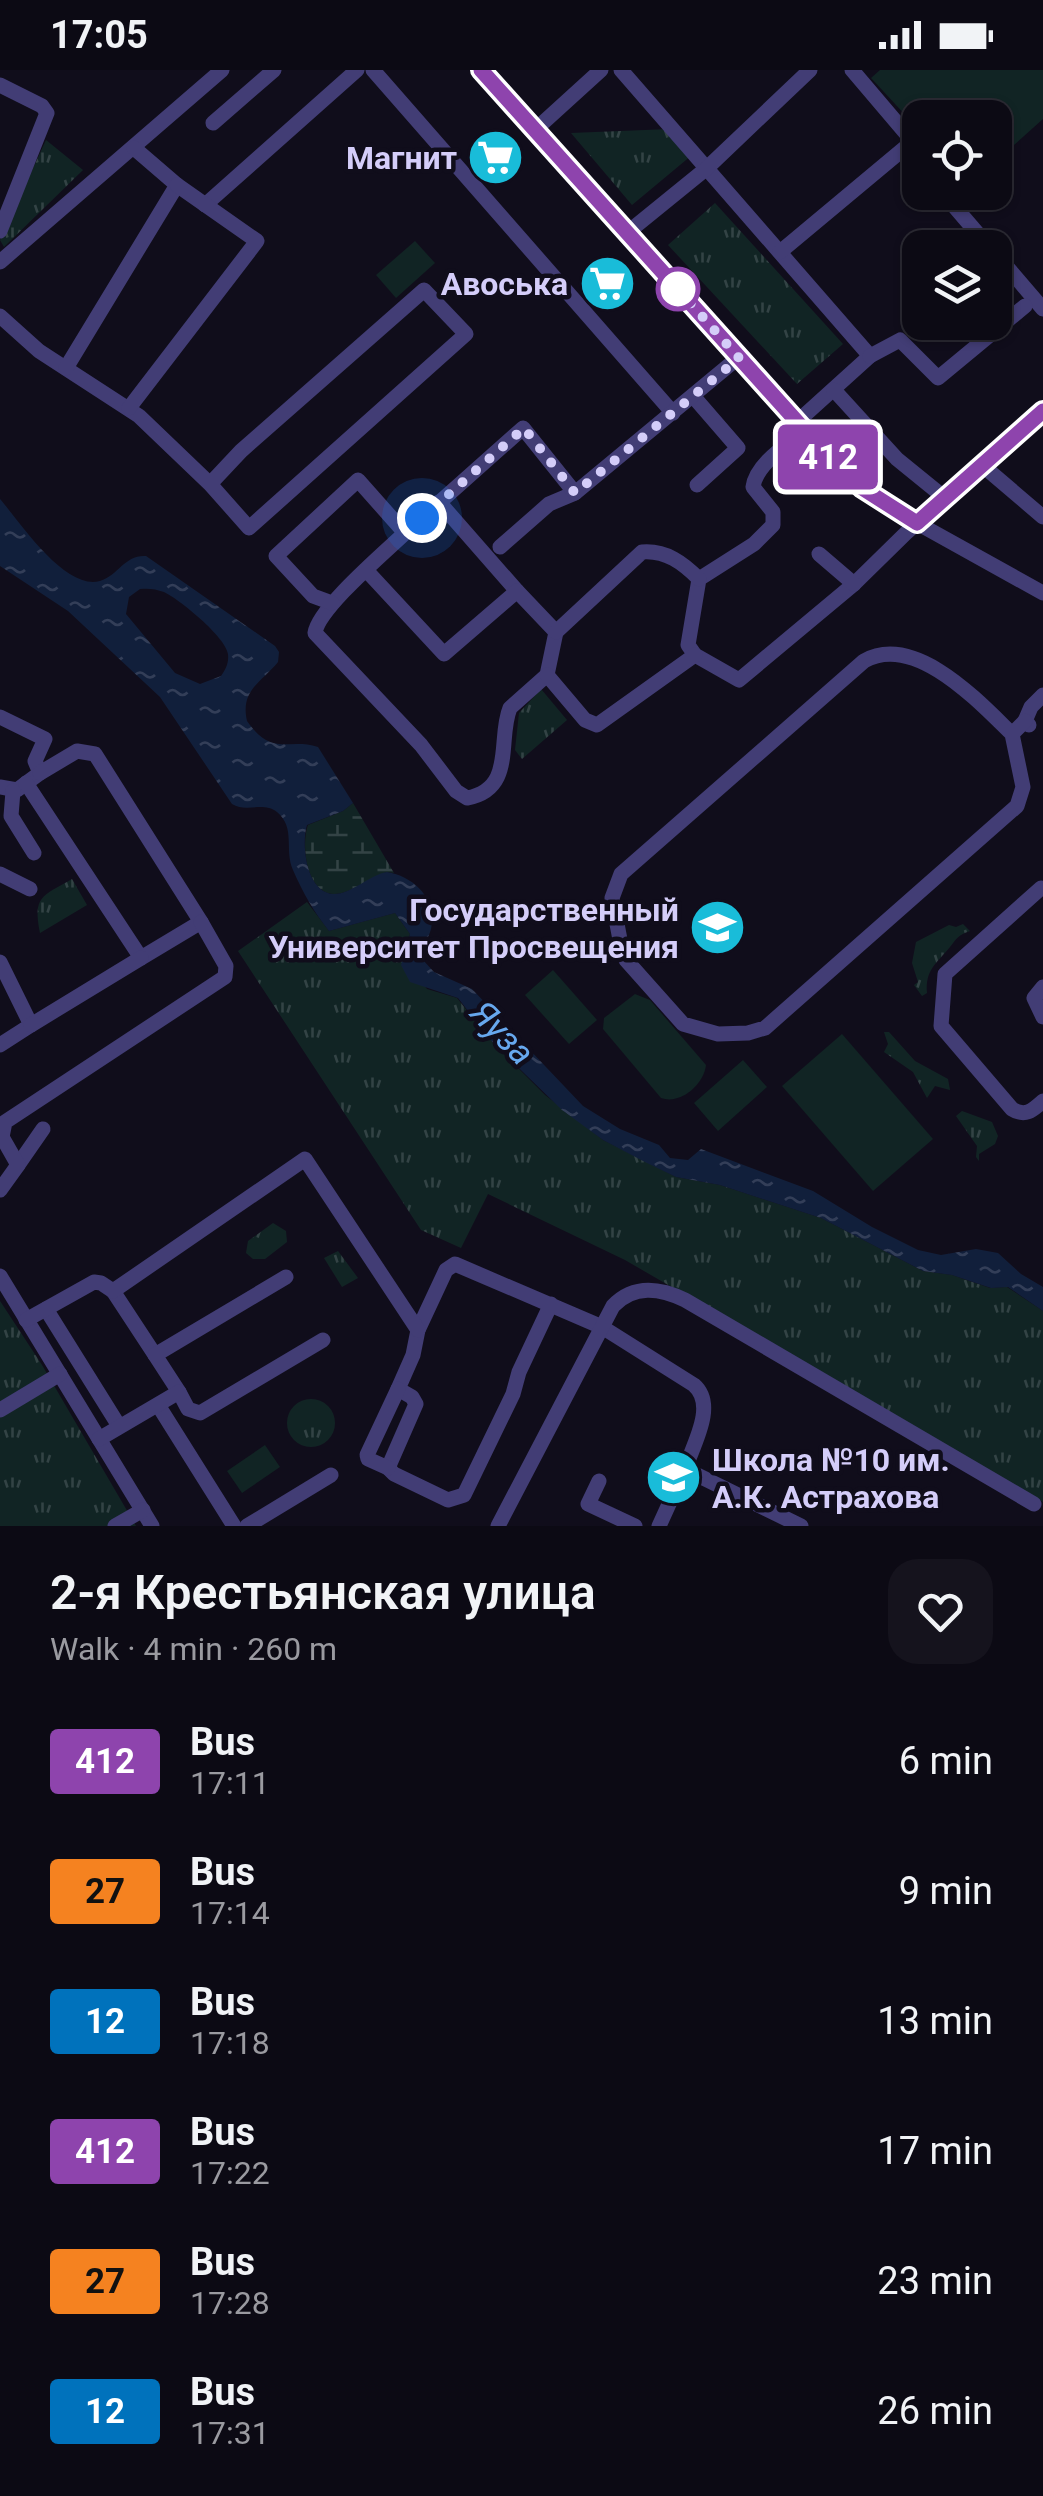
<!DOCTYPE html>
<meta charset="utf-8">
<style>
:root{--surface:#0c0a14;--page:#15131d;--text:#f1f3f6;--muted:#9a9aa0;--line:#2c2b34}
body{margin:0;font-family:Roboto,sans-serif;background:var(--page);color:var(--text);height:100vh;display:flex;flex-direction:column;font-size:38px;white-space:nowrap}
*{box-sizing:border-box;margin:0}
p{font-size:32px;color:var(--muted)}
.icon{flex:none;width:55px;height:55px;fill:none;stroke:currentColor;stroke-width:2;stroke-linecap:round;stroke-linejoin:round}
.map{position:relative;height:1456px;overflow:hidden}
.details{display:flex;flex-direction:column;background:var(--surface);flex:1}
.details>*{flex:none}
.badge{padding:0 20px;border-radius:8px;font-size:35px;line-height:65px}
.tools{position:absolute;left:902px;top:30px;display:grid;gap:20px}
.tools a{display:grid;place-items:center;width:110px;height:110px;border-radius:20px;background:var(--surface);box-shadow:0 2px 8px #0004,0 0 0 2px var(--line);font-size:50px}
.you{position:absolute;width:50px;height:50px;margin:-25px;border:8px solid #fff;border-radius:50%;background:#1a73e8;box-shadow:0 0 0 15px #1a73e833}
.map>.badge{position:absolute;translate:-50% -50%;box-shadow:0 0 0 5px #fff}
.round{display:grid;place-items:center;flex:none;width:105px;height:105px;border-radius:30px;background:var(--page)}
.overview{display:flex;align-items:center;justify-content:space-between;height:170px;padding:0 50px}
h1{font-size:48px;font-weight:600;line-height:75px}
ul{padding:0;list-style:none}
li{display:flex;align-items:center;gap:30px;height:130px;padding:0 50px}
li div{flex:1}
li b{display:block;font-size:38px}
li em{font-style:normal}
li .badge{min-width:110px;font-weight:700;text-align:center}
.status{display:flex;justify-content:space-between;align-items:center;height:70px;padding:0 50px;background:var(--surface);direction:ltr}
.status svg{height:28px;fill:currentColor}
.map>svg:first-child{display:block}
.grass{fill:#112424}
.wetland{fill:url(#wetland-marsh)}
.park{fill:url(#park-tufts)}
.water{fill:url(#water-ripples);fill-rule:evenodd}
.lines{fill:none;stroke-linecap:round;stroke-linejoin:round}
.minor{stroke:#423d75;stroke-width:15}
.line-casing{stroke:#fff;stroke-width:22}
.line{stroke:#8e44ad;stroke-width:15}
.walk{stroke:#d4cdf9;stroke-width:10;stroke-dasharray:0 18}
.stop-dot{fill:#fff;stroke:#8e44ad;stroke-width:5}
.labels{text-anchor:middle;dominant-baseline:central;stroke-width:9;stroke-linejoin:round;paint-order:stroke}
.poi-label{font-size:32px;font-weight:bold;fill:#d4cdf9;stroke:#100d1b;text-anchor:end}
.water-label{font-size:35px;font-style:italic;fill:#67a8ee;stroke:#100d1b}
</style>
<div class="status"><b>17:05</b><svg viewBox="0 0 49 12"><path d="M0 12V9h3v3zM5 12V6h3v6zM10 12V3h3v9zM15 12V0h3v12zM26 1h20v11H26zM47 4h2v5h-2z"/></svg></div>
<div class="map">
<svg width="1043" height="1456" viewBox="0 0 1043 1456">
<defs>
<pattern id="wetland-marsh" width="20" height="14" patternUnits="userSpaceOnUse" patternTransform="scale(2.5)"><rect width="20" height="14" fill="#112424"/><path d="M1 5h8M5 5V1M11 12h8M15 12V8" fill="none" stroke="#334345"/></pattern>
<pattern id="park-tufts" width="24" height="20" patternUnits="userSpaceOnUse" patternTransform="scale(2.5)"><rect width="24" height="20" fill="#112424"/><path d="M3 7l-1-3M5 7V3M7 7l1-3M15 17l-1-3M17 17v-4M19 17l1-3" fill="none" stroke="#334345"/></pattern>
<pattern id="water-ripples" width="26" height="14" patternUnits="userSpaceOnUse" patternTransform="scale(2.5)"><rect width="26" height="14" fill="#111f3b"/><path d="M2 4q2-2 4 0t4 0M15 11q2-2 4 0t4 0" fill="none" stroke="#333e58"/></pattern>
</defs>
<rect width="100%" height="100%" fill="#100d1b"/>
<g class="grass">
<polygon points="880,0 1043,0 1043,49 995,92 995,48 920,48 920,61 871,8"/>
<polygon points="415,171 435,193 396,228 376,205"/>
<polygon points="553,900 597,950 569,974 525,925"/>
<path d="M635 924 650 930 706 995C704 1014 681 1035 661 1028L603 959 604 948Z"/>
<polygon points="842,964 933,1069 873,1121 782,1016"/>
<polygon points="743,990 767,1017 718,1061 694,1033"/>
<polygon points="265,1375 280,1397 242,1423 227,1401"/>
</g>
<path class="wetland" d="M353 733 394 803 387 802C372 807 350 824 334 824 306 823 301 774 308 755L343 741Z"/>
<g class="park">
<polygon points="670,59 692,85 632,135 571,63"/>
<polygon points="46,70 83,100 4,177 0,170"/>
<polygon points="715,133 843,274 797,314 668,175"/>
<polygon points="541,619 567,650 522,689 515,680 519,643"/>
<path d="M72 809 87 835 40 863C33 826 41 827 72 809Z"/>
<polygon points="307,832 329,861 395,843 410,864 401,886 427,919 457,928 493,973 545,1025 603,1070 676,1107 720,1115 821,1148 923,1201 952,1205 990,1218 1007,1217 1043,1241 1043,1432 625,1190 488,1124 461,1178 421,1160 238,881"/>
<path d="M963 854 970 861C958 865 957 868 950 877 936 894 925 900 927 923L922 926 914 915 918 912 912 893 916 872 949 855 956 857Z"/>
<polygon points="884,962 889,962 915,991 948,1009 950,1020 935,1016 927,1028 913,1002 884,982 888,974"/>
<polygon points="962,1041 992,1052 998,1066 995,1074 979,1084 979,1091 976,1087 977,1076 956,1046"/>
<polygon points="273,1153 286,1161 287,1172 265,1189 253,1189 246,1183 248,1171"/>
<polygon points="338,1181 358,1208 342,1217 324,1188"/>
<polygon points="0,1231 42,1295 136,1456 0,1456"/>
<circle cx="311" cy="1353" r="24"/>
</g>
<path class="water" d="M0 429C19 451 65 521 100 511 119 505 124 485 146 486L275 576 279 582 278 592C261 613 240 620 247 651 273 688 288 667 318 677L353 733 343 741 307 755C301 774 306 823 334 824 352 824 369 805 387 802 415 807 437 829 431 859 428 870 421 877 422 889L434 902 472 919 583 1036 620 1059 659 1075 670 1088 688 1090 701 1079 813 1121 872 1157 918 1180 941 1185 976 1179 998 1183 1021 1204 1043 1217V1241L1008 1217 991 1218 952 1205 923 1201 821 1148 720 1115 676 1107 645 1092 603 1070 562 1040 493 973 458 928 410 912 401 895 410 864 395 843 329 861C314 842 303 823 293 800 284 779 296 758 277 742 263 731 247 743 232 734L160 627 68 541 0 496ZM140 519C149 518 156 519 164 522 179 529 226 567 228 584 229 593 226 599 221 606L200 614 175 603 126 544 129 527Z"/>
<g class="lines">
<g class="minor">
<polyline points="373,0 673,343"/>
<polyline points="481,0 843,401 917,453 1043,523"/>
<polyline points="621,0 870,286 797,352"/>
<polyline points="852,0 920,80"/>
<polyline points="0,15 42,36 47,43 0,161"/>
<polyline points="213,53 274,0"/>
<polyline points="535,60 601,0"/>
<polyline points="942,122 990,178"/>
<polyline points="205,135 357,0"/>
<polyline points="627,163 707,98 810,0"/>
<polyline points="780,182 913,71"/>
<polyline points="995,183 1043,239"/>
<polyline points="0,192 222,0"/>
<polyline points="0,246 39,281 139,346 210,414 249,458 466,264 424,220 241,381 210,414"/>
<polyline points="870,286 900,270 938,308 1025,236"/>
<polyline points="66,298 177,115 134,78"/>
<polyline points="834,320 897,389 945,428"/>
<polyline points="693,326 738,378 697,415"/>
<polyline points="129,338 257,171 177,115"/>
<path d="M805 360C787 375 756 394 753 417L773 442V455L754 474 699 509 688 575 695 585 739 610 854 514 906 463 1043 341"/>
<polyline points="982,395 1043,447"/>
<polyline points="439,432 517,521"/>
<polyline points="500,477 549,434 575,423"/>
<polyline points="819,484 854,514"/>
<path d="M366 500 444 584 517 521 556 562 547 605 510 638C497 669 516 719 467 728L456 721 421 675 315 563C318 539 384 483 405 463"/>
<polyline points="332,533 313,526 276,486 358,410 405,463 523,358 575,423 739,287"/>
<path d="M556 562 642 482C666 480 683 493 699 509"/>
<polyline points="547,605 585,650 597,655 695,585"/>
<polyline points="0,647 45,669 35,691 40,703 17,720 0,717"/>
<polyline points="1029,655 1025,651 1031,637 1043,625"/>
<path d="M1012 664 1023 717 1017 736 765 958 748 963 718 964 683 954 626 890 622 880 612 828 621 804 864 591C915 562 979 632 1012 664L1025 651"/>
<polyline points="26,713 141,888 201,852 95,684 77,681 40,703"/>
<polyline points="13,721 11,746 34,783"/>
<polyline points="0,804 30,819"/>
<path d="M1041 818 945 904 941 956 1012 1039C1025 1047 1032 1041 1043 1031"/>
<polyline points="0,892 31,955 0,975"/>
<polyline points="1043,917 1034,928 1043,947"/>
<polyline points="31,955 141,888"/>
<polyline points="18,1095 43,1059"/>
<polyline points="0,1120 18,1095 2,1067 5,1052 225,907 226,896 201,852"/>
<polyline points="0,1206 152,1456"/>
<polyline points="113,1221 155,1285"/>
<path d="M551 1234 519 1302 513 1324 464 1425 448 1430 394 1404 388 1398 416 1334 412 1327 398 1319 413 1285 418 1260 446 1200 455 1194 602 1257 694 1315C717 1335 693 1375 685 1399L801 1456"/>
<polyline points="46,1239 119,1356"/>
<polyline points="26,1250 94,1212 101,1213 113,1221 305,1089 418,1260"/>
<polyline points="179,1322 155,1285 286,1207"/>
<polyline points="158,1335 234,1456"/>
<polyline points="0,1340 60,1304"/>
<polyline points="99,1369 179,1322 188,1339 200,1343 323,1270"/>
<polyline points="388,1398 368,1389 367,1385 398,1319"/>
<polyline points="599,1411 588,1434 635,1456"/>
<polyline points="115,1456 143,1440"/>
<polyline points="247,1456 331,1405"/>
<path d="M498 1456 613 1236C634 1214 660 1218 685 1230L1034 1434"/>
<polyline points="659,1456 685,1399"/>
</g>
</g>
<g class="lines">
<defs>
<polyline id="line" points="481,0 826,384 862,418 917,453 1043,341"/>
</defs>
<use href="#line" class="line-casing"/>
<use href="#line" class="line"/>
<polyline class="walk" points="422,448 524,358 575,423 727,298 739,288 678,219"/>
</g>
<defs>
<symbol id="supermarket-disc" viewBox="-11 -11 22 22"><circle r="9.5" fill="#19bcd9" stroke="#100d1b"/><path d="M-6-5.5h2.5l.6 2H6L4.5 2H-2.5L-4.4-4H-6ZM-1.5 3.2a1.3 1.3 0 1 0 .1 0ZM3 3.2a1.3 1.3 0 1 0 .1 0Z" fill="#fff"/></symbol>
<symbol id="university-disc" viewBox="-11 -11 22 22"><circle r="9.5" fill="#19bcd9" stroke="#100d1b"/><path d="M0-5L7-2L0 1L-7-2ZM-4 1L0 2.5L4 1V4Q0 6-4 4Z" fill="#fff"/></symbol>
<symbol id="school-disc" viewBox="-11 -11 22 22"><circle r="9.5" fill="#19bcd9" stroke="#100d1b"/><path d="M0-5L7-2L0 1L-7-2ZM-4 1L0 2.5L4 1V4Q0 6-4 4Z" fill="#fff"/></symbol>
</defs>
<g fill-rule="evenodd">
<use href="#supermarket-disc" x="464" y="56" width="63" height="63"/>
<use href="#supermarket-disc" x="576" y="182" width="63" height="63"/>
<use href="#university-disc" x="686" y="826" width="63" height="63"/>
<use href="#school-disc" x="642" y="1376" width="63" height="63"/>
</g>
<circle class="stop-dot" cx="678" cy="219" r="20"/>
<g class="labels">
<g class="poi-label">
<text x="457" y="88">Магнит</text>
<text x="568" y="214">Авоська</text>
<text x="679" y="840">Государственный<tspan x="679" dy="37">Университет Просвещения</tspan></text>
<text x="712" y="1390" text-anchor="start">Школа №10 им.<tspan x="712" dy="37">А.К. Астрахова</tspan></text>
</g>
<g class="water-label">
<text transform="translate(502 963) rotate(46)">Яуза</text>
</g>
</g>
</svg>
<div class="tools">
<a><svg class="icon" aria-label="locate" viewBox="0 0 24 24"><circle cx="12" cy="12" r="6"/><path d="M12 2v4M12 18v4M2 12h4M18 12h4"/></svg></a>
<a><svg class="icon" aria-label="layers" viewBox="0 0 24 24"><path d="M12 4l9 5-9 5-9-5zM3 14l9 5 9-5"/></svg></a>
</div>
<div class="you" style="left:422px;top:448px"></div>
<b class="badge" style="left:828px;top:387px;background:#8e44ad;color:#fff">412</b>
</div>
<section class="details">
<div class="overview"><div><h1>2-я Крестьянская улица</h1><p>Walk · 4 min · 260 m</p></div><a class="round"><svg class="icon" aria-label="heart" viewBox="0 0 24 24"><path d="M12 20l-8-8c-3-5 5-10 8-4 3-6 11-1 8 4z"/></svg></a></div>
<ul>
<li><span class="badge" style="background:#8e44ad;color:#fff">412</span><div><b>Bus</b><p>17:11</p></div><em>6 min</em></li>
<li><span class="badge" style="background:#f58220;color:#111">27</span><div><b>Bus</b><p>17:14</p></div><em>9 min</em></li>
<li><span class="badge" style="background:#0072bc;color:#fff">12</span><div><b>Bus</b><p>17:18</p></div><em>13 min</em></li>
<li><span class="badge" style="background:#8e44ad;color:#fff">412</span><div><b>Bus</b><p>17:22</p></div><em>17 min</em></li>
<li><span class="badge" style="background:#f58220;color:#111">27</span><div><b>Bus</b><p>17:28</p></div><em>23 min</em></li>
<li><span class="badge" style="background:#0072bc;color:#fff">12</span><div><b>Bus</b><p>17:31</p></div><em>26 min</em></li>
</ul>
</section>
